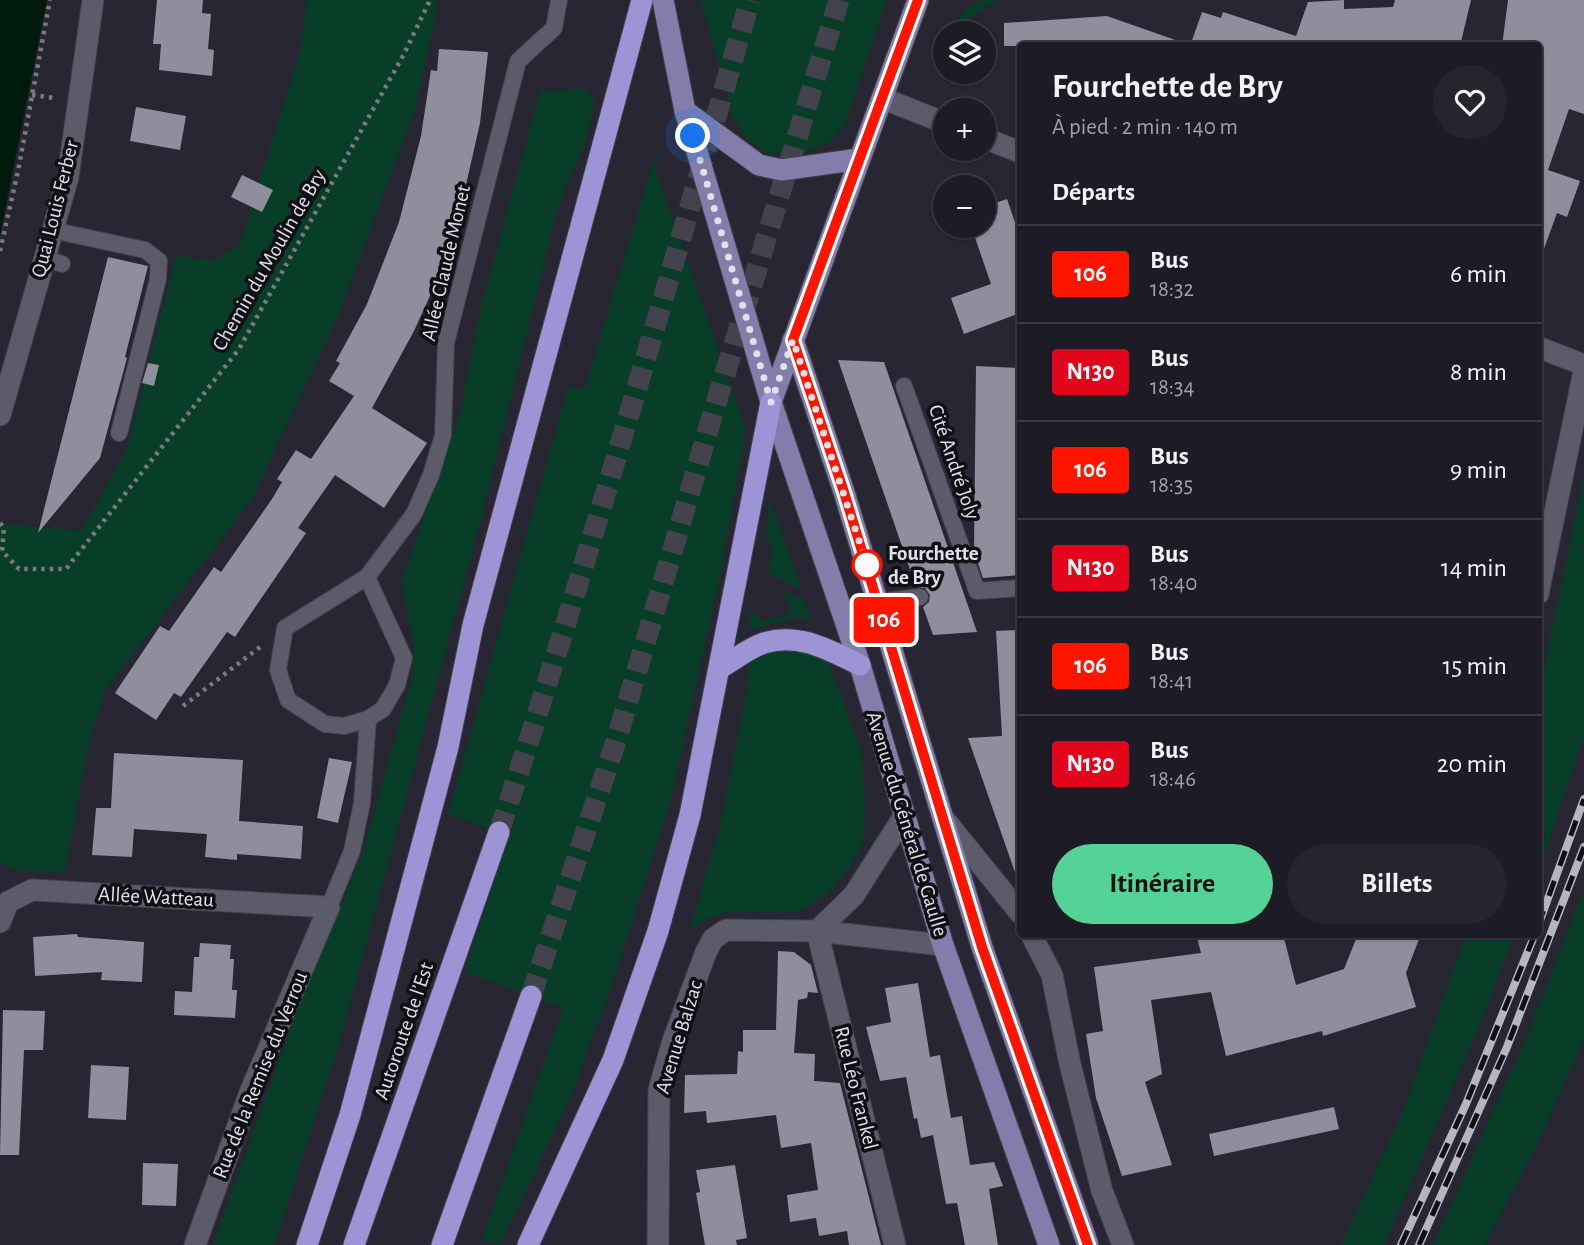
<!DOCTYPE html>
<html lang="fr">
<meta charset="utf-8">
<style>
:root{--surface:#1d1c26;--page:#25252e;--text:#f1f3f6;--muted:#a0a1a7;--line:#3b3a43;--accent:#53d396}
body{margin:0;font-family:"Alegreya Sans",sans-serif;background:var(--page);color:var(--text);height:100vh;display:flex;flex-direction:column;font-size:26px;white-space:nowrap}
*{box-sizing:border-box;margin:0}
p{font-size:23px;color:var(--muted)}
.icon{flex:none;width:38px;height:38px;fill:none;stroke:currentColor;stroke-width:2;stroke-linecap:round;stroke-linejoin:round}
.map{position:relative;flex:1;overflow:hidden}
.details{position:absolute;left:1017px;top:42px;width:525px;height:896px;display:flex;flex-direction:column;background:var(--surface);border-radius:7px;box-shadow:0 2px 5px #0004,0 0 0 2px var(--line)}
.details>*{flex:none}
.badge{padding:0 14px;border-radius:5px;font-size:24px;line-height:46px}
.buttons{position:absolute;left:933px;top:21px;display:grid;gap:14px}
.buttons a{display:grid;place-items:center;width:63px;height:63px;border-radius:50%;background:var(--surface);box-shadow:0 2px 5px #0004,0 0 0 2px var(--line);font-size:35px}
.you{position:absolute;width:35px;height:35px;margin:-18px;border:5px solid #fff;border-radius:50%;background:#1a73e8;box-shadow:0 0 0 10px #1a73e833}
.map>.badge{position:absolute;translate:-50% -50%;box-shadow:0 0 0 4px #fff}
h2{padding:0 35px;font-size:26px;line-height:63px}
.round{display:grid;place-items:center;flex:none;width:74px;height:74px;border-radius:37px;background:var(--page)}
.overview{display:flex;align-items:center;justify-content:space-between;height:119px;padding:0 35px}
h1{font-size:33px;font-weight:600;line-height:52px}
.primary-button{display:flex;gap:14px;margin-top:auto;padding:14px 35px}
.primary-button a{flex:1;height:80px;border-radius:42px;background:var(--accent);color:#111;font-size:28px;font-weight:600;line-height:80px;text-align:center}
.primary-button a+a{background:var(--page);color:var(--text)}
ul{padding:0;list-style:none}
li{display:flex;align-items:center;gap:21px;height:98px;padding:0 35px;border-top:2px solid var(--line)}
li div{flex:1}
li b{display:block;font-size:26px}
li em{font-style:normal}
li .badge{min-width:77px;font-weight:700;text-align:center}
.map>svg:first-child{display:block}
.green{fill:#083e27}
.water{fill:#001b0d}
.building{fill:#8f8e9d}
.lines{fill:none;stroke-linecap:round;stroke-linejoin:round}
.motorway-tunnel{stroke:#43424d;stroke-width:21;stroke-dasharray:21 10;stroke-linecap:butt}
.service-casing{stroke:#42414c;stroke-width:18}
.minor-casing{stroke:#42414c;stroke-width:23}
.primary-casing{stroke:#42414c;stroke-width:23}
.motorway-casing{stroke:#42414c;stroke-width:23}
.path{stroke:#797883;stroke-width:4.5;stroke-dasharray:3.5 5;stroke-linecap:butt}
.service{stroke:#5c5b6a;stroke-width:16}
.minor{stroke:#5c5b6a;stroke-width:21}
.primary{stroke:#837dab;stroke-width:21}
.motorway{stroke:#9d94d6;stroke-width:21}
.rail-casing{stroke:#b7b6bf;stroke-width:8}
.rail{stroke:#100f15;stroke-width:5;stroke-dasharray:16;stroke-linecap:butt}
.line-casing{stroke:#fff;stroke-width:16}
.line{stroke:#ff1400;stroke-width:10}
.walk{stroke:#e2e1e9;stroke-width:7;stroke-dasharray:0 12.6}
.stop-dot{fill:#fff;stroke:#ff1400;stroke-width:3.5}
.labels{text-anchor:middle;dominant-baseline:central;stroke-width:7;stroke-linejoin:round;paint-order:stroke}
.street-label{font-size:21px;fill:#e2e1e9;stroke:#100f15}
.stop-label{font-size:21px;font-weight:bold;fill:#e2e1e9;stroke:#100f15;text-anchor:start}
</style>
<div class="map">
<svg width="1584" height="1245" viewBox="0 0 1584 1245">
<rect width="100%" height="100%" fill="#272632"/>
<g class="green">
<polygon points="307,0 436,0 435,22 414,112 339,314 251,501 106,689 88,746 65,873 11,870 0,863 0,523 81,531 127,449 176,256 215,261 240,244 300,52"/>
<polygon points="701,0 887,0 845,125 827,143 798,156 766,153 746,138 732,115"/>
<path d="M984 0H996C982 11 967 15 959 33H950C956 17 967 5 984 0Z"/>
<polygon points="586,89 595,100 585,143 558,206 480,524 336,1055 274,1245 213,1245 293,1021 363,852 412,677 414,646 401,578 409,561 461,410 478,319 540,91"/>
<polygon points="653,162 746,431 719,580 670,805 611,987 570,1099 500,1245 482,1240 563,1008 465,972 508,836 448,814 568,387 584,391"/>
<polygon points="1584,474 1584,737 1538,874 1538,697"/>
<polygon points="772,504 802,591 768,572 773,542 765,540 769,513 767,506"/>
<polygon points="784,590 805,601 811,620 798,617 752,629 748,626 751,610 762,621 791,614"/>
<polygon points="785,647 810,650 828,661 862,753 865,814 862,845 848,870 826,895 798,912 727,912 705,919 689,931 720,827 749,677 749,661 766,652"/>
<polygon points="1584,890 1584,1039 1541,1136 1485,1245 1433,1245 1527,1036"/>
<polygon points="1466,935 1515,935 1479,1026 1384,1245 1341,1245 1402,1114"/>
</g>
<polygon class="water" points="0,0 47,0 0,236"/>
<g class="building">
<polygon points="157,0 203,0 202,13 211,14 208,49 214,50 212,76 159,70 161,44 153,44"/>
<polygon points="1344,0 1344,9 1393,7 1395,0 1471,0 1460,46 1190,46 1202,12 1221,18 1223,12 1296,36 1308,2"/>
<polygon points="1508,0 1584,0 1584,114 1569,109 1548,170 1580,181 1567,217 1557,213 1541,257 1538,256 1538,46 1502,46"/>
<polygon points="1107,16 1181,42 1181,46 1004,46 1004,23"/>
<polygon points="439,49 488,52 480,123 463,198 429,298 414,331 372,408 427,443 384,508 335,475 298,528 306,533 241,628 235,637 227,632 181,697 174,693 156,720 115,693 160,626 169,631 214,567 221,572 272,499 282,482 277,479 296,450 311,459 354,396 329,381 340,363 336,361 367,304 399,222 421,136 431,70 437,71"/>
<polygon points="136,107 186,116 180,150 130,141"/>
<polygon points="242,175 273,190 262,212 231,197"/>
<polygon points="1007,199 1020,237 1020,313 964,334 951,298 991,284 971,226 984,226 984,207"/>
<polygon points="108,257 148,266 125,357 127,358 100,458 38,533"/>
<polygon points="838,360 884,362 977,632 933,635 923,607 929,602 930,595 925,588 916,587"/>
<polygon points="148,363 159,365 154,386 142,383"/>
<polygon points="976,366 1020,368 1020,575 983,578 974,551"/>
<polygon points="1020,630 1020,877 1017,878 968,738 1002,736 996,631"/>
<polygon points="114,753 243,760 239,821 303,826 301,859 237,854 237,860 205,857 207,834 134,829 132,857 92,855 96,808 111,808"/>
<polygon points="329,758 352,762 338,823 317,818"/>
<polygon points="77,934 78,937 144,942 142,982 101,980 102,972 35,976 33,937"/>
<polygon points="1196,934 1283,934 1296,985 1344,969 1358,934 1421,934 1406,973 1416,1007 1323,1036 1322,1031 1226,1056 1211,992 1151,1000 1162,1074 1145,1082 1172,1165 1122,1176 1096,1098 1086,1034 1103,1031 1094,967 1201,953"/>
<polygon points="200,943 231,945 230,959 234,959 232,990 237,990 235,1018 174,1015 175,991 192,992 194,957 199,957"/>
<polygon points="778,951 794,952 811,965 818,993 808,992 807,998 798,1000 794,1053 815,1054 814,1081 840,1083 881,1245 849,1245 847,1231 819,1236 816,1218 790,1222 787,1195 818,1190 811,1143 781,1148 776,1115 707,1123 706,1111 684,1113 685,1075 737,1074 738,1051 743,1052 743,1030 776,1030"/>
<polygon points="918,983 930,1057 940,1055 951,1118 962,1116 970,1165 994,1162 1003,1186 989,1189 998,1245 965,1245 957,1203 946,1204 933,1135 921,1138 917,1118 914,1119 906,1077 880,1081 866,1027 891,1022 885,988"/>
<polygon points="3,1010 45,1011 43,1050 24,1050 19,1155 0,1155"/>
<polygon points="91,1065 129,1067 126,1120 88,1118"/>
<polygon points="1334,1107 1339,1129 1214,1156 1209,1134"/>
<polygon points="143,1163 178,1164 176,1206 142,1205"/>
<polygon points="735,1165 747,1238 736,1240 737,1245 705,1245 696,1193 700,1192 696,1170"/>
</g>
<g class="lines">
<g class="motorway-tunnel">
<path d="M499 832C590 557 669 278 750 0"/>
<polyline points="531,996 617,738 717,400 839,0"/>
</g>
<defs>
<g id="service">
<polyline points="52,230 145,250 159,261 158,279 119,433"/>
<polyline points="45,258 62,264"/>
<polyline points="904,386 977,591 1020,588"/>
<polyline points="367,577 414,514 431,475 443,435 446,343 518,61 554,28 559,0"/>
<polygon points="367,577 404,658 397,685 383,709 368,719 344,726 325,724 288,700 278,670 285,628"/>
<polyline points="878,602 920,597"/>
<polyline points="329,907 352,851 362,803 368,719"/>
</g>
<g id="minor">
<polyline points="882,98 945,123"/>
<polyline points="984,138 1020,152"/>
<polyline points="1538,347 1584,365"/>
<polyline points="0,415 68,177 93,0"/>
<polyline points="1538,594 1584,371"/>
<polyline points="945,820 1020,913"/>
<polyline points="0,922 8,902 32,890 329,907 251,1090 195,1245"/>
<polyline points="817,931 895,1245"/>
<polyline points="817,931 854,895 904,816"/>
<polyline points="1031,934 1052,975 1070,1064 1102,1191 1123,1245"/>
<polyline points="658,1245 659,1090 673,1041 706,952 713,939 726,930 817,931 943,945"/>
</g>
<g id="primary">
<polyline points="663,0 685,111 771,402 860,665 943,945 1049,1245"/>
<polyline points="685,111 759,165 782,170 859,159"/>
<polyline points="793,340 844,492 982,947 1088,1245"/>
<polyline points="771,402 918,0"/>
</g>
<g id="motorway">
<path d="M720 668C734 660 749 648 764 643 799 632 829 650 860 665"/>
<polyline points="307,1245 350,1115 448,747 473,625 642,0"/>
<polyline points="354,1245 499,832"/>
<polyline points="442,1245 531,996"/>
<polyline points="528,1245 613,1060 658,931 690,815 771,402"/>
</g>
</defs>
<use href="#service" class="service-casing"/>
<use href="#minor" class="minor-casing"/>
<use href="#primary" class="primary-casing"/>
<use href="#motorway" class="motorway-casing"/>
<g class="path">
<polyline points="32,95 55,98"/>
<polyline points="0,251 18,171 50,0"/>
<polyline points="0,523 4,528 2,551 19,569 66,569 239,349 404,54 430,0"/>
<polyline points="183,706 260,647"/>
</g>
<use href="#service" class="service"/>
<use href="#minor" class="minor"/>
<use href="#primary" class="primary"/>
<use href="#motorway" class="motorway"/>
<defs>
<g id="rail">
<polyline points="1538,926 1584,799"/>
<polyline points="1401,1245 1466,1104 1535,934"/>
<polyline points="1419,1245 1507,1047 1584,847"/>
</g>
</defs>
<use href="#rail" class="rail-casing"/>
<use href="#rail" class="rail"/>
</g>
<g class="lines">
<defs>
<polyline id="line" points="918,0 793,340 844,492 982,947 1088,1245"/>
</defs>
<use href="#line" class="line-casing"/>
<use href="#line" class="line"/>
<polyline class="walk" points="693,136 771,402 793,340 867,565"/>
</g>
<circle class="stop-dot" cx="867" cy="565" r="14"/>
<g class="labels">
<g class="street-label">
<text transform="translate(55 209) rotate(-76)">Quai Louis Ferber</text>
<text transform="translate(269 260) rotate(-60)">Chemin du Moulin de Bry</text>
<text transform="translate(446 263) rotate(-77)">Allée Claude Monet</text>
<text transform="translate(954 462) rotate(71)">Cité André Joly</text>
<text transform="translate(907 824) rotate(73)">Avenue du Général de Gaulle</text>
<text transform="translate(156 897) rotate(3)">Allée Watteau</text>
<text transform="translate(404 1031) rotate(-71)">Autoroute de l’Est</text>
<text transform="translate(679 1037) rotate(-73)">Avenue Balzac</text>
<text transform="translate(260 1075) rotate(-68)">Rue de la Remise du Verrou</text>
<text transform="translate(856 1088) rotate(76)">Rue Léo Frankel</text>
</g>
<g class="stop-label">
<text x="888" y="553">Fourchette<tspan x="888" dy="24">de Bry</tspan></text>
</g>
</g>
</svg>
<div class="buttons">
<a><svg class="icon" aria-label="layers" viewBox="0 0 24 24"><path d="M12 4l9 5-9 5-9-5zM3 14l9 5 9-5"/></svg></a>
<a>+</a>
<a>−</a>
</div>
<div class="you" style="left:693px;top:136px"></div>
<b class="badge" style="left:884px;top:620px;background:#ff1400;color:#fff">106</b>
<section class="details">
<div class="overview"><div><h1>Fourchette de Bry</h1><p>À pied · 2 min · 140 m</p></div><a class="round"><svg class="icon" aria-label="heart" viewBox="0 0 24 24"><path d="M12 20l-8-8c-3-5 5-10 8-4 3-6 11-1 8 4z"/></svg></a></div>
<h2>Départs</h2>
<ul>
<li><span class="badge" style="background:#ff1400;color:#fff">106</span><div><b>Bus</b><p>18:32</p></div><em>6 min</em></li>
<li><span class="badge" style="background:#e3051c;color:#fff">N130</span><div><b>Bus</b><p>18:34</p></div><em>8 min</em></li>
<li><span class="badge" style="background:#ff1400;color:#fff">106</span><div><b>Bus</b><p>18:35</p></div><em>9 min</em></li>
<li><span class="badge" style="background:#e3051c;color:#fff">N130</span><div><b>Bus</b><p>18:40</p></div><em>14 min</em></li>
<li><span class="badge" style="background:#ff1400;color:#fff">106</span><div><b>Bus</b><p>18:41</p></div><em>15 min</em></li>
<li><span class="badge" style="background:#e3051c;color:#fff">N130</span><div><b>Bus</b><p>18:46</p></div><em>20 min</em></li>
</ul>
<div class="primary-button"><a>Itinéraire</a><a>Billets</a></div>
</section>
</div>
